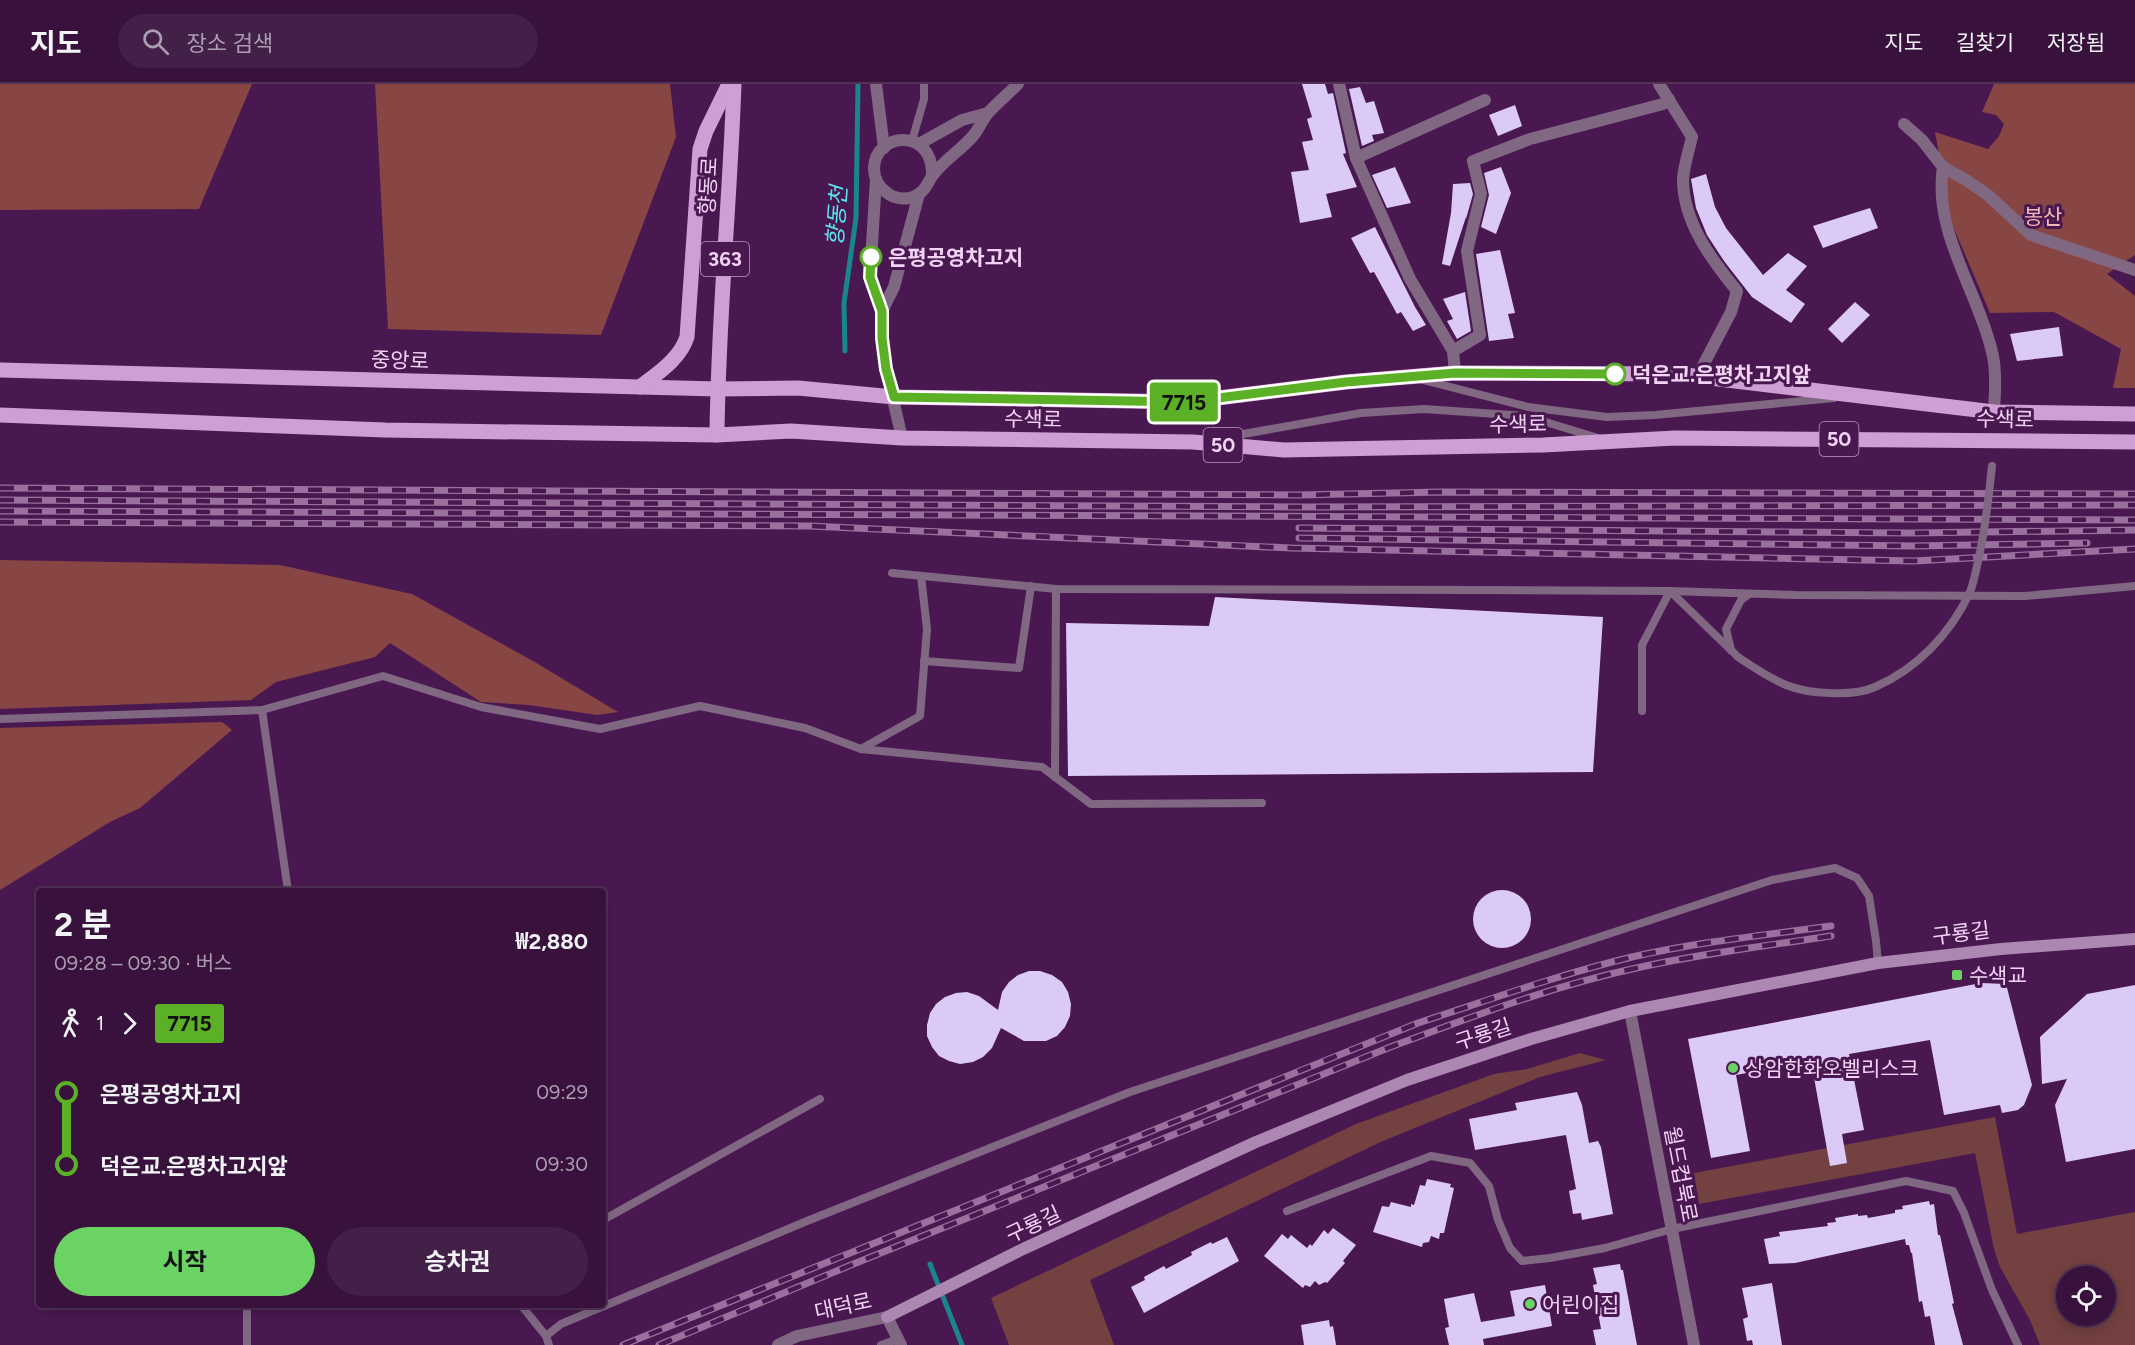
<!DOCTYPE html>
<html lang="ko">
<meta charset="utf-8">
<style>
:root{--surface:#38123d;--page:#432048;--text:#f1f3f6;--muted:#ab9eb0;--line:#523257;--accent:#6ad364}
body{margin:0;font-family:Figtree,"Noto Sans KR",sans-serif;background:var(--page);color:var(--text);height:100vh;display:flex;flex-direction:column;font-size:22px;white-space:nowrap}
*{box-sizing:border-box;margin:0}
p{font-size:20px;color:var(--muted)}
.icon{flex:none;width:33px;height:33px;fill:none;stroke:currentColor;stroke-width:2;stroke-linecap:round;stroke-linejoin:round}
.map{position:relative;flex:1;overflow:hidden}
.sheet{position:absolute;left:36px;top:804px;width:570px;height:420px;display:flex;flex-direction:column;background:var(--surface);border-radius:6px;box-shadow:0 3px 15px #0003,0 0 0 2px var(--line)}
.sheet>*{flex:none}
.badge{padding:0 12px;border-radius:4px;font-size:21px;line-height:39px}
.fabs{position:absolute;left:2056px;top:1182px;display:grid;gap:12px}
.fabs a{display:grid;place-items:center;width:60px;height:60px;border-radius:50%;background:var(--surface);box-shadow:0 3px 15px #0003,0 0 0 2px var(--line);font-size:30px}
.map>.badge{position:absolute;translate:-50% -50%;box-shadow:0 0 0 3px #fff}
.legs{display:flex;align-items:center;gap:9px;height:66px;padding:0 18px;font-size:20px}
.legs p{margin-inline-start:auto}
.summary{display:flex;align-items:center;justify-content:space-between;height:102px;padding:0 18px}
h1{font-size:33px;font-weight:700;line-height:45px}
.primary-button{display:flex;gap:12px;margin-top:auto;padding:12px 18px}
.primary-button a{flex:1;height:69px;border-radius:36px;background:var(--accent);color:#111;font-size:24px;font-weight:700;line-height:69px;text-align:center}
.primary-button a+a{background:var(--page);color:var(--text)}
ul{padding:0 18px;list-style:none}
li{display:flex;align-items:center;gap:21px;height:72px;font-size:22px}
li i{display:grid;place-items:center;width:9px;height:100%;margin:0 8px;background:currentColor}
li i::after{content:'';width:15px;height:15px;margin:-8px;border:4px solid;border-radius:50%;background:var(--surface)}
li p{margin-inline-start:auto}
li:first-child i{background:linear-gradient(#0000 50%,currentColor 0)}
li:last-child i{background:linear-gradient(currentColor 50%,#0000 0)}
header{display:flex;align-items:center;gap:36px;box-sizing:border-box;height:84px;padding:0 30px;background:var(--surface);border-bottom:2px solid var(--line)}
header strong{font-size:28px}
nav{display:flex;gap:33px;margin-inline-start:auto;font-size:21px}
.search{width:420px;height:54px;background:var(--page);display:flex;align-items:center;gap:15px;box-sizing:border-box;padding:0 21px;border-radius:33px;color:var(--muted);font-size:22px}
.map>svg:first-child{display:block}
.green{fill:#734140;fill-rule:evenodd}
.forest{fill:#874543}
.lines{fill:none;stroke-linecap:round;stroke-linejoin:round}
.stream{stroke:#19868e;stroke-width:5}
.building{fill:#dbcaf8}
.service{stroke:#806883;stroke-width:8}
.minor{stroke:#806883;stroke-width:12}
.tertiary{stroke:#806883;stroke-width:12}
.secondary{stroke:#ac87b1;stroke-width:12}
.primary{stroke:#ce9ed4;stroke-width:15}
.rail-casing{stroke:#99709e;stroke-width:7}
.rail{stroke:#4a1851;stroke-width:4.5;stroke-dasharray:14;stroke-linecap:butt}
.service-bridge{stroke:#806883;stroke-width:8}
.line-1-casing{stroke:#fff;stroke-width:14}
.line-1{stroke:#5bb025;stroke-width:9}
.stop-1-dot{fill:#fff;stroke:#5bb025;stroke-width:3}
.poi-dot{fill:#6ad364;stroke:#4a1851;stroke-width:2}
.labels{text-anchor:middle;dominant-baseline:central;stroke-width:6;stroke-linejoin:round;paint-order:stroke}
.shield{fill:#4a1851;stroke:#bf9bc3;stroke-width:1.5}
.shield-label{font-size:20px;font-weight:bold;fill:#f1d3f4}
.street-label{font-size:21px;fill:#f1d3f4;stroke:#4a1851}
.park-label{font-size:21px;fill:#f6b8b4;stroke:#4a1851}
.stop-label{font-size:21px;font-weight:bold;fill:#f1d3f4;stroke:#4a1851;text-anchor:start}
.poi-label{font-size:21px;fill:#f1d3f4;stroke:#4a1851;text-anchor:start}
.water-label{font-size:22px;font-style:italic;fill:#59e7f3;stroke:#4a1851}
</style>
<header>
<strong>지도</strong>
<div class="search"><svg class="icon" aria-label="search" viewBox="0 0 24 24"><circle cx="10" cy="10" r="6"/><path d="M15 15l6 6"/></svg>장소 검색</div>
<nav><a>지도</a><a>길찾기</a><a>저장됨</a></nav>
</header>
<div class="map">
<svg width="2135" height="1261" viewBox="0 0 2135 1261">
<rect width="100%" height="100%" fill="#4a1851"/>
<g class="green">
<polygon points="1580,969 1606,976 1540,993 1383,1057 1090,1196 1114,1261 1009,1261 991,1214 1356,1040 1494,990 1527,985"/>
<path d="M1995 1033 2017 1150 2135 1128V1261H2040L2030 1236 2000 1183 1994 1165 1975 1069 1699 1120 1694 1089ZM2067 1192H2106V1232H2067Z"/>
</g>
<g class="forest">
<polygon points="0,0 252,0 199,125 0,126"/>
<polygon points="375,0 670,0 676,53 601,251 388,245"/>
<polygon points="1994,0 2135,0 2135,171 2107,190 2135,212 2135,304 2113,304 2121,265 2054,228 1990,229 1952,140 1935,48 1988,65 1999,52 2004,40 1996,31 1982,28"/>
<polygon points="0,476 280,481 412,510 533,577 618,628 597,631 529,621 481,618 390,559 375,573 276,598 251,616 0,625"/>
<polygon points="222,638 232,646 140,724 110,738 0,806 0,644"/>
</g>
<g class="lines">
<g class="stream">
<polyline points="845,267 844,219 856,134 858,0"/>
<polyline points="930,1180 962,1261"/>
</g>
</g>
<g class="building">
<polygon points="1302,0 1325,0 1328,10 1333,9 1346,69 1343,70 1357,103 1326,110 1332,133 1300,139 1291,88 1309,86 1302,58 1313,56 1307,35 1312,33"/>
<polygon points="1360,3 1366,19 1374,17 1384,49 1372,51 1374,57 1362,62 1349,5"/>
<polygon points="1515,21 1522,42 1498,52 1489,31"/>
<polygon points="1395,83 1411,119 1387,124 1372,91"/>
<polygon points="1501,83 1511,109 1496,150 1481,143 1489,111 1484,89"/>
<polygon points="1706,90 1715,123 1726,144 1763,191 1788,169 1807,182 1786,206 1805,220 1791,239 1752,213 1724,177 1707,151 1696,124 1691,95"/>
<polygon points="1470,99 1473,110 1466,135 1466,133 1450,182 1442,180 1451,129 1453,100"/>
<polygon points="1870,124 1878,144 1823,164 1813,142"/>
<polygon points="1375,143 1415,223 1426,241 1413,247 1401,228 1397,230 1374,188 1370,189 1351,154"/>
<polygon points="1500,166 1515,229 1508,230 1514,254 1489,257 1476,170"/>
<polygon points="1465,208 1471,247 1457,255 1447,237 1453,235 1443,215"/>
<polygon points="1855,218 1870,231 1842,259 1828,245"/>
<polygon points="2059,243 2063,272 2017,277 2010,250"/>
<polygon points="1215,513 1603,533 1593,688 1068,692 1066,539 1209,542"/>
<circle cx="1502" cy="835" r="29"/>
<polygon points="1029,887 1040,887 1052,891 1062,898 1068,908 1071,920 1070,932 1065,943 1057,952 1046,957 1024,957 1001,944 992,964 983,973 973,978 960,980 949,977 939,972 932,963 927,952 927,941 930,929 936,920 945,913 956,909 967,908 979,912 998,926 1002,908 1009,898 1018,891"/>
<polygon points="1981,899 2006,900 2032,1001 2024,1021 2018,1026 2002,1029 2000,1021 1944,1031 1930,956 1849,970 1864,1046 1842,1050 1847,1079 1830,1082 1811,977 1736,991 1750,1067 1711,1074 1688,955"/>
<polygon points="2135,901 2135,1065 2066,1078 2055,1021 2067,995 2042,1000 2040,953 2087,910"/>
<polygon points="1577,1008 1582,1021 1589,1059 1598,1057 1601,1063 1613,1130 1582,1136 1581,1129 1573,1130 1569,1107 1576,1105 1566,1051 1475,1066 1469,1035 1517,1026 1515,1019"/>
<polygon points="1427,1095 1451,1100 1450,1103 1454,1104 1444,1149 1440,1149 1439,1155 1431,1152 1429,1158 1423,1159 1422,1163 1373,1148 1382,1122 1389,1123 1391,1118 1411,1123 1411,1120 1414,1121 1420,1101 1425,1102"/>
<polygon points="1929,1117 1930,1121 1934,1120 1938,1151 1940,1151 1954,1219 1952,1220 1963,1261 1935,1261 1930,1232 1925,1233 1922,1217 1919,1218 1912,1169 1911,1169 1909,1161 1906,1161 1905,1155 1795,1179 1769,1180 1764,1155 1780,1152 1779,1148 1828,1142 1827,1139 1836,1138 1835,1134 1858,1130 1858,1132 1867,1131 1868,1134 1895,1129 1895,1126 1903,1125 1902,1122"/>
<polygon points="1333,1144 1356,1161 1343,1177 1345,1179 1327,1199 1325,1198 1319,1201 1315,1197 1310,1203 1305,1201 1303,1204 1264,1172 1282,1150 1288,1155 1291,1151 1307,1164 1310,1160 1312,1162 1324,1146 1328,1150"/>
<polygon points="1227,1153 1239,1177 1144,1229 1131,1203 1145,1196 1144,1193 1164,1182 1166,1185 1192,1171 1191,1168 1211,1158 1212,1160"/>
<polygon points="1620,1180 1621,1186 1623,1186 1637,1261 1596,1261 1593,1246 1601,1245 1593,1201 1597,1200 1593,1184"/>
<polygon points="1772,1199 1782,1261 1753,1261 1752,1256 1747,1257 1743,1235 1748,1233 1742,1204"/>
<polygon points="1545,1201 1552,1242 1483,1255 1484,1261 1449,1261 1445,1244 1449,1243 1444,1215 1474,1209 1481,1238 1515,1232 1510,1207"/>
<polygon points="1329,1236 1330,1243 1333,1242 1336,1261 1304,1261 1301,1241"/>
</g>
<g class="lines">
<g class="service">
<polyline points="912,57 924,15 924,0"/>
<polyline points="1423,296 1528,323 1607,333 1655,331 1834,314"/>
<polyline points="1215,355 1361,329 1424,325 1526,332 1598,354"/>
<polyline points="892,489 1056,505 1476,506 1670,507 1796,511 2025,512 2135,502"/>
<polyline points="1731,566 1726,545 1741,516 1749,510"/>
<polyline points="924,577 1019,584 1031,502"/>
<polyline points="262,626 288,807"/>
<polyline points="1642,627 1642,561 1670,507 1738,573"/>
<polyline points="0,635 262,626 383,592 481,623 600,645 700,622 805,644 861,665 1042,683 1091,720 1262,719"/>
<polyline points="861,665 920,632 927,545 921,492"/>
<polyline points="1055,693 1056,505"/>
<polyline points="1287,1127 1431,1072 1470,1079 1489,1102 1498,1136 1510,1164 1522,1177 1550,1174 1605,1164 1672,1145 1906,1097 1953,1107 1964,1129 1992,1206 2018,1261"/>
<polyline points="603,1136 820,1015"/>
<polyline points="247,1221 247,1261"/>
<polyline points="521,1221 546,1252"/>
<polyline points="549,1261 546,1252 561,1240 807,1137 1130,1008 1772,796 1835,784 1857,794 1869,812 1876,857 1878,879"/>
<polyline points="881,1261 898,1255"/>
</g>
<g class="minor">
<polyline points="876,0 884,64"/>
<polyline points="1339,0 1356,74 1410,195 1453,267 1455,289"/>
<path d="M1659 0 1692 53C1689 66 1684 81 1683 95 1683 138 1711 175 1737 207L1731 228 1697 293"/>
<polyline points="1904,40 1922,56 1943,83 1966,96 1988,111 2031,151 2135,186"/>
<polyline points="919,60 962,36 988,29"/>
<polyline points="1356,74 1485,16"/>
<path d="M1943 83C1933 147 1976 204 1991 264 1997 284 1995 307 1994 328"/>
<path d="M932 91C933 43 875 48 874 84 874 94 879 103 886 108 895 116 910 117 920 109 927 104 928 97 933 91 944 76 961 66 973 52 979 45 982 36 988 29 997 19 1008 10 1018 0"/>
<polyline points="876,95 870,193 882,227 882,254 886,285 902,354"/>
<polyline points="882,227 894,203 919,110"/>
<polyline points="1453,267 1480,251 1467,167 1481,110 1473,77 1530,55 1663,20 1669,15"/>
<polyline points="1630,927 1694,1261"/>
<polyline points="887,1233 901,1261"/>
</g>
<polyline class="tertiary" points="778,1261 797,1252 887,1233"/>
<polyline class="secondary" points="887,1233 1023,1165 1256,1058 1407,996 1531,955 1630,927 1878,879 2001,865 2135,855"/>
<g class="primary">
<polyline points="0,286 717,305 798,304 894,313 1186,318 1346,298 1455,289 1677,290 1994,328 2135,330"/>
<path d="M640 303C658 289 680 275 687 253L700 65 706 47 729 0"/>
<polyline points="0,331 385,346 717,351 791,347 902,354 1193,358 1284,366 1543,361 1675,354 2135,358"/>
<path d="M717 351C718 234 730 117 734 0"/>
</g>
<defs>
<g id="rail">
<polyline points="0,404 1298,411 1442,408 2135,410"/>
<polyline points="0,416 1299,423 2135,421"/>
<polyline points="0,427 2135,436"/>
<polyline points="0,438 810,442 1291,464 1914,477 2135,465"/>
<polyline points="1299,444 1911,449 2135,446"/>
<polyline points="1299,454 1913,462 2087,459"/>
<path d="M623 1261 1418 939C1489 916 1560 890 1632 873 1698 858 1765 851 1831 842"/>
<path d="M659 1261 851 1181 1388 964C1468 934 1549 903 1632 885 1698 870 1765 862 1831 852"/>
</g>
</defs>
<use href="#rail" class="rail-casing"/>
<use href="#rail" class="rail"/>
<path class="service-bridge" d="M1738 573C1753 583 1769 594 1786 601 1808 610 1853 613 1875 603 1917 585 1951 549 1970 508 1975 495 1977 481 1980 468 1986 439 1989 411 1992 382"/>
</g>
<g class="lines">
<defs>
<polyline id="line-1" points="871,173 870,193 882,227 882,254 886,285 894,313 1186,318 1346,298 1455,289 1615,290"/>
</defs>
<use href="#line-1" class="line-1-casing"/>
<use href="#line-1" class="line-1"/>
</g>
<g class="stop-1-dot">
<circle cx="871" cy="173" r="10"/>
<circle cx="1615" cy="290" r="10"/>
</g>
<g class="poi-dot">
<rect x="1951" y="885" width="12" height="12" rx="3"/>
<circle cx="1733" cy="984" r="6"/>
<circle cx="1530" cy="1220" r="6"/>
</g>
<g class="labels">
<g class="shield">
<rect x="701" y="158" width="48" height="34" rx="4.5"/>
<rect x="1819.5" y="338" width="39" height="34" rx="4.5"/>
<rect x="1203.5" y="344" width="39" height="34" rx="4.5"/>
</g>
<g class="shield-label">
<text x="725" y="175">363</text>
<text x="1839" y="355">50</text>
<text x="1223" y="361">50</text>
</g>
<g class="street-label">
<text transform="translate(708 102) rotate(-87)">향동로</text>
<text transform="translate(400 276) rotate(2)">중앙로</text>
<text transform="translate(1033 335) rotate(1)">수색로</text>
<text transform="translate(2005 335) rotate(1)">수색로</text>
<text transform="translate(1518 340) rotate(-1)">수색로</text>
<text transform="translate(1961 849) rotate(-7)">구룡길</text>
<text transform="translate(1483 950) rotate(-18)">구룡길</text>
<text transform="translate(1681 1090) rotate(79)">월드컵북로</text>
<text transform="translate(1033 1140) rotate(-25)">구룡길</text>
<text transform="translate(843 1222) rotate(-12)">대덕로</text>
</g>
<g class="park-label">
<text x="2043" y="132">봉산</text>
</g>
<g class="stop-label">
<text x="888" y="173">은평공영차고지</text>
<text x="1632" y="290">덕은교.은평차고지앞</text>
</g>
<g class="poi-label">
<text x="1969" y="891">수색교</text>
<text x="1745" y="984">상암한화오벨리스크</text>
<text x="1542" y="1220">어린이집</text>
</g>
<g class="water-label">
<text transform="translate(837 132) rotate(-86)">향동천</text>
</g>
</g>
</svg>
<div class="fabs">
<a><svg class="icon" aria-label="locate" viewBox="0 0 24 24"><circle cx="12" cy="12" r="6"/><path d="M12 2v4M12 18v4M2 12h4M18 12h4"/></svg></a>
</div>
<b class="badge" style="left:1184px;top:318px;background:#5bb025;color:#111">7715</b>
<section class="sheet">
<div class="summary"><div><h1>2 분</h1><p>09:28 – 09:30 · 버스</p></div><b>₩2,880</b></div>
<div class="legs"><svg class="icon" aria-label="walk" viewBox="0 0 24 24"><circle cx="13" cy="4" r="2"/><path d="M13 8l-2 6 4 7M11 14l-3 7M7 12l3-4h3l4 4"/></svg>1<svg class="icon" aria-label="forward" viewBox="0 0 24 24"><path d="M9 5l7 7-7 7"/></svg><b class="badge" style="background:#5bb025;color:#111">7715</b></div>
<ul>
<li><i style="color:#5bb025"></i><b>은평공영차고지</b><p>09:29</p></li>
<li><i style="color:#5bb025"></i><b>덕은교.은평차고지앞</b><p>09:30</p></li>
</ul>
<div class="primary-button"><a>시작</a><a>승차권</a></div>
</section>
</div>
